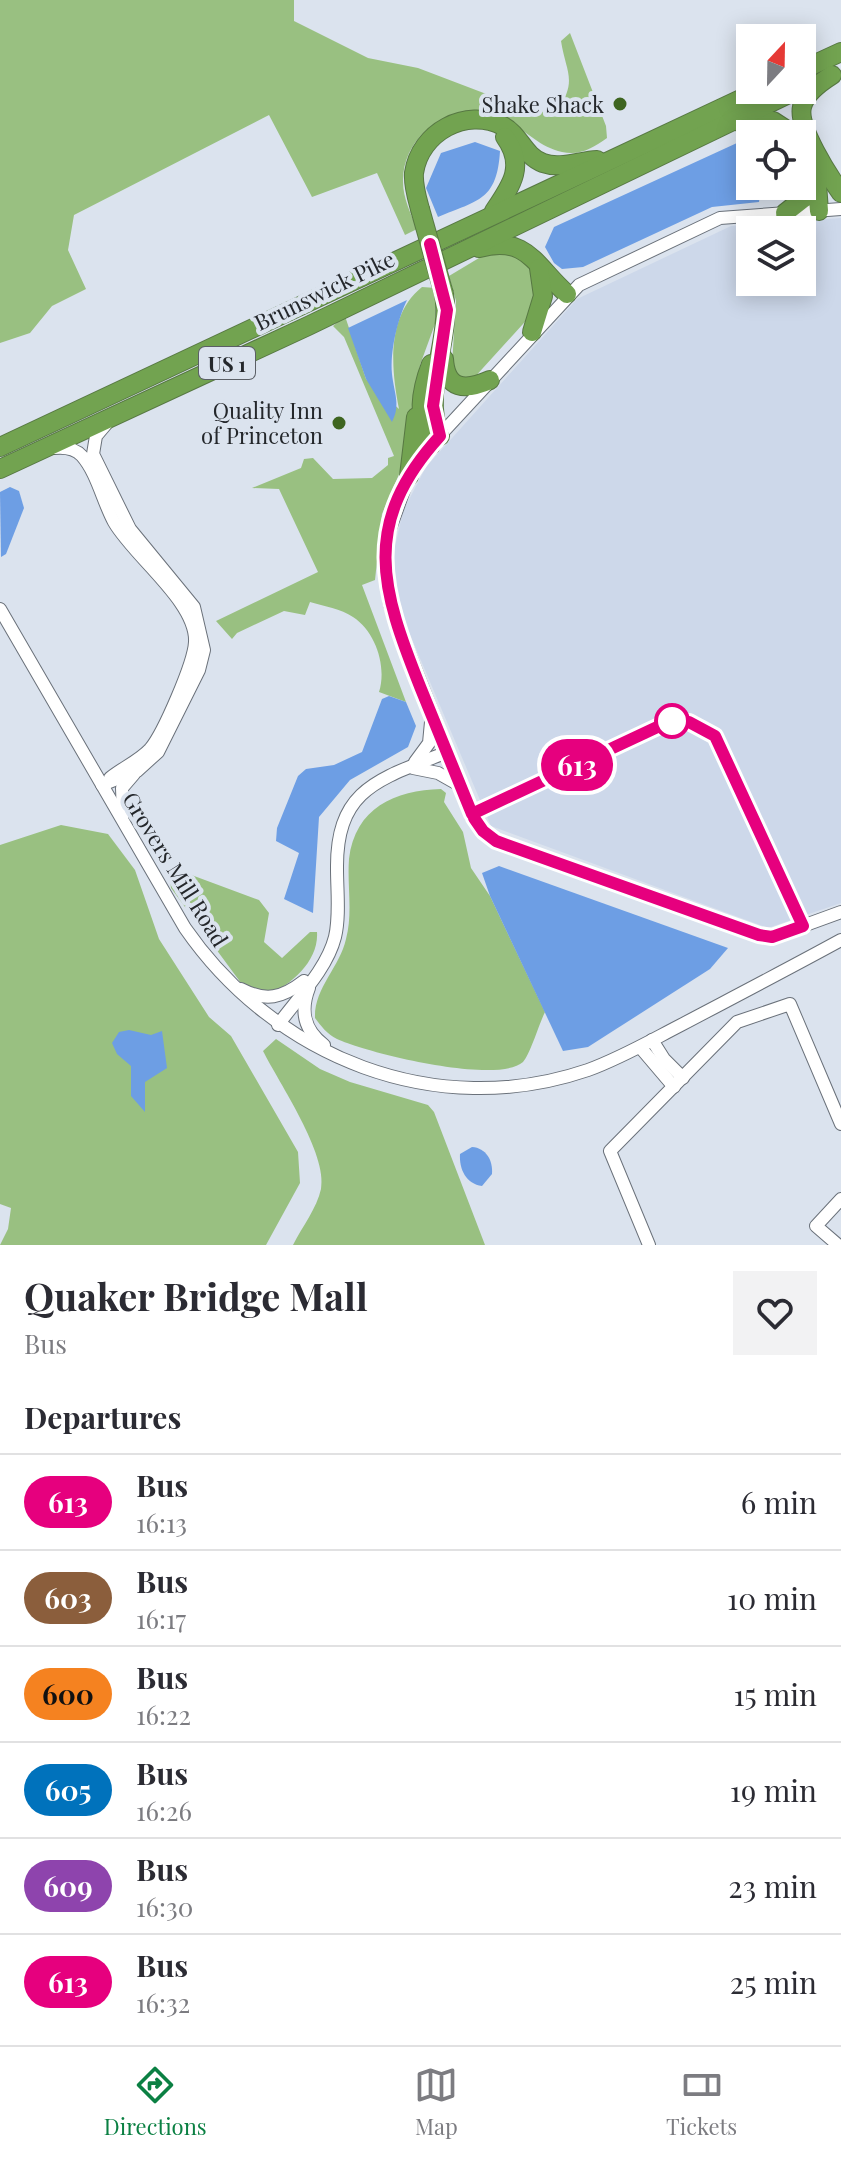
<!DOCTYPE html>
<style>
:root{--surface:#fff;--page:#f2f2f3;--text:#2b2b33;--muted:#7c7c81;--line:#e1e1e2;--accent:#0b8043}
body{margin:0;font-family:"Playfair Display",serif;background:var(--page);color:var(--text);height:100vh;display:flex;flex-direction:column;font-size:30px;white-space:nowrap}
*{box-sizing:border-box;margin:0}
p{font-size:26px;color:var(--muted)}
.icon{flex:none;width:44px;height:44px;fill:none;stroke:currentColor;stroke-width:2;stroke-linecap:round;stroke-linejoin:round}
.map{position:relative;height:1245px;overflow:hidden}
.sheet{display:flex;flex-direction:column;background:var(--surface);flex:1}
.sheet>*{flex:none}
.badge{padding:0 16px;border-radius:26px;font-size:28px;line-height:52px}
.needle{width:52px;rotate:22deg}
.buttons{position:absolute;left:736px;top:24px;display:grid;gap:16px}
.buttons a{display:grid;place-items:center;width:80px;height:80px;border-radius:0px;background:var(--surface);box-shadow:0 4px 20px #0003;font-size:40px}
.map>.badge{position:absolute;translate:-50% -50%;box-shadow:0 0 0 4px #fff}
h2{padding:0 24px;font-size:30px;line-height:72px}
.round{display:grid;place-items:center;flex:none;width:84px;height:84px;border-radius:0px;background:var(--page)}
.overview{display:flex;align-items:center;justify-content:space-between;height:136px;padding:0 24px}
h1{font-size:38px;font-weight:700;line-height:60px}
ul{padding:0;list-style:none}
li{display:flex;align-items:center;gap:24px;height:96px;padding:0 24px;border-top:2px solid var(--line)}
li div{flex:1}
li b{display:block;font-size:30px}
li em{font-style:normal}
li .badge{min-width:88px;font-weight:700;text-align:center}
.tab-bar{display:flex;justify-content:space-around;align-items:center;height:112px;border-top:2px solid var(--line);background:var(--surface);font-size:22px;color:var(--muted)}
.tab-bar a{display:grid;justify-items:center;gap:4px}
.tab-bar .on{color:var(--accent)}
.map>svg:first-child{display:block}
.built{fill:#cdd8ea;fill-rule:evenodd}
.green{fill:#99c081}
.water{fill:#6d9ee4}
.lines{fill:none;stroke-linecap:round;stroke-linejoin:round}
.minor-casing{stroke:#6a717a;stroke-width:14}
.highway-casing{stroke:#577843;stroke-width:20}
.minor{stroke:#fff;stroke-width:12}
.highway{stroke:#72a350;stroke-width:18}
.highway-bridge-casing{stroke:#577843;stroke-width:20;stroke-linecap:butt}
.highway-bridge{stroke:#72a350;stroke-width:18}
.line-casing{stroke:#fff;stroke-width:18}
.line{stroke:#e6007e;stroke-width:12}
.poi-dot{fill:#3e6520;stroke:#dbe3ee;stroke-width:3}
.stop-dot{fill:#fff;stroke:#e6007e;stroke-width:4}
.labels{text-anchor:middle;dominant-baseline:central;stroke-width:8;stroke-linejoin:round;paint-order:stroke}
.shield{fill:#dbe3ee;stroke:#5b5f66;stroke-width:2}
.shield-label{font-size:20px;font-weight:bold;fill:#24272b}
.poi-label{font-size:22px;fill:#24272b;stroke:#dbe3ee;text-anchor:end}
.street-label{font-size:22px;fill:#24272b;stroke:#dbe3ee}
</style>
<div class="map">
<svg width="841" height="1245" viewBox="0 0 841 1245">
<rect width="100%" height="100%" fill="#dbe3ee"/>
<path class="built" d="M841 218V903L768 928 491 826 408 630 395 585 394 551 403 511 426 467 577 299 731 226ZM750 230H802V282H750Z"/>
<g class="green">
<path d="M0 0H294V21L368 58 418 68 534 112 557 111C578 80 566 73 561 41L570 33 606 126 607 138C593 148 580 156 562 152 537 147 521 125 498 116 453 99 402 134 403 182 403 198 411 214 417 229L405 235 377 173 312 197 269 115 74 215 68 250 86 289 52 306 30 333 0 343Z"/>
<polygon points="494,249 518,250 541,282 533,313 473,379 462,379 454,373 452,365 456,301 449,276"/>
<path d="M422 287 436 288 435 324 420 365 406 458 382 514 375 580 362 585 406 702 379 692C387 667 376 632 353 617 341 609 324 606 310 602L305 615 284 611 237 633 232 639 216 621 318 572 279 489 252 488 301 468 304 459 313 458 333 479 372 478 388 465V458L394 456 344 337 333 326 345 316 366 379 399 409C391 368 386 316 422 287Z"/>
<path d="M441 789 446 793 444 802 463 832 471 868 490 896 545 1012C539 1024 530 1055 523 1062 497 1085 367 1053 337 1039 327 1034 321 1026 315 1018 314 988 340 967 346 939 353 913 347 885 349 859 355 808 395 790 441 789Z"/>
<polygon points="61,825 108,834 135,870 159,939 209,1017 231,1036 298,1152 300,1183 266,1245 0,1245 8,1229 11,1208 0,1204 0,845"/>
<path d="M178 870 259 900 269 913 264 942 282 958 310 932H317C319 960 292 985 268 994L241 983 171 888 169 871Z"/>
<path d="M276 1039 320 1069 350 1082 428 1105 434 1112 485 1245H293C302 1227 317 1208 321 1189 328 1154 279 1083 263 1051Z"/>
</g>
<g class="water">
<polygon points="750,137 750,186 795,186 793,191 760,194 759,202 712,207 583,267 562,269 554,263 545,247 554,227"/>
<path d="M475 142 500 151C497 200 479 200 438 217L426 188 441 153Z"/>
<path d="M407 300C397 321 390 351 392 374 394 393 401 405 392 422L366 379 348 328Z"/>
<polygon points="10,487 19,491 24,508 6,554 1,557 0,492"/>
<polygon points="389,696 406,702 416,726 408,747 350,780 319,817 313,913 284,899 299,853 276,841 277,828 298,776 306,769 334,765 362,752 382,699"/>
<polygon points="499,866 728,948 710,969 588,1047 563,1051 490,896 482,873"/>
<polygon points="129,1030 151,1035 162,1031 167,1068 145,1082 145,1112 131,1096 131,1066 117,1054 112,1043 119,1032"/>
<path d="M472 1147C486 1148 493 1160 492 1174L482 1186C466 1184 459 1169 460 1154Z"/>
</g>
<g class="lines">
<defs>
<g id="minor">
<polyline points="841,209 720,218 579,285 431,445 409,476 387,537 385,569 390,605 474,818 489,837 761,936 778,935 841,912"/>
<path d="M54 448C64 447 75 448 82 456 97 473 103 502 114 522 134 557 197 602 195 642 194 663 163 734 150 749 139 761 122 768 110 778"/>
<path d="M0 609 185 928C275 1058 436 1122 588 1070 621 1058 650 1041 681 1025 734 997 788 969 841 940"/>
<polyline points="415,762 429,743 431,722"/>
<polyline points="413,768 438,773 461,786"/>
<polyline points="102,785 137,771 158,752 199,670 204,650 194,607 130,529 93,454 96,436 107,423"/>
<polyline points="123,815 122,788 134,774"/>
<path d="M309 988C300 1011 304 1030 324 1045"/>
<path d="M241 989C266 1002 282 998 304 981"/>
<path d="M278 1025C297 999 327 969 335 937 340 916 337 891 337 869 336 787 381 779 447 752"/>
<polyline points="652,1040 664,1059 683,1078"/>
<polyline points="640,1047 674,1087"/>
<polyline points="649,1245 610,1151 737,1022 790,1004 841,1124"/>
<polyline points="838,1245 816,1226 841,1199"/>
</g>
<g id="highway">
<polyline points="802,70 841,52"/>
<path d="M832 75C821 82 805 93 802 107 797 127 829 176 841 193"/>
<polyline points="739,122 773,121 793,134"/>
<polyline points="802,150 817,184 819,211"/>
<path d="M420 209C417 198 413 185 414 173 420 132 466 107 503 126 520 135 524 156 543 163 560 169 579 161 597 160"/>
<path d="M494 211C511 186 526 166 505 137"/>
<polyline points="785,213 808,195 813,177"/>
<path d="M479 248C528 235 535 266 567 294"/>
<polyline points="532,332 543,296 539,268"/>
<path d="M444 359C446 390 465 391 490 380"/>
<path d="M431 364C420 393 417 417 431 445"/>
<path d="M440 436C421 391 452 341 444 294"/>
<polyline points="0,447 760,90"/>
<polyline points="0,469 308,326 797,90"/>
<polyline points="409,476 416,417"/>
</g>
</defs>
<use href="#minor" class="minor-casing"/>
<use href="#highway" class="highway-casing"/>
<use href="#minor" class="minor"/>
<use href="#highway" class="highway"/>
<defs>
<polyline id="highway-bridge" points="420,209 444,294"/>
</defs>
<use href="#highway-bridge" class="highway-bridge-casing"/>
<use href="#highway-bridge" class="highway-bridge"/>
</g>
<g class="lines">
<defs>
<path id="line" d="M430 244 447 310 433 406 440 436C360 524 381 589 421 689 438 731 455 772 472 814L668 722H689L715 736 803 926 772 937 759 935 496 841 483 831 474 818"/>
</defs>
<use href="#line" class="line-casing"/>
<use href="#line" class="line"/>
</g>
<g class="poi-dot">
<circle cx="620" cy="104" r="8"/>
<circle cx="339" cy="423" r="8"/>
</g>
<circle class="stop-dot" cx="672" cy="721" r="16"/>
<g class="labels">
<rect class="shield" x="199" y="347" width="56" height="32" rx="6"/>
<g class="shield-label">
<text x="227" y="363">US 1</text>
</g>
<g class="poi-label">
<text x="604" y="104">Shake Shack</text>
<text x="323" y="410">Quality Inn<tspan x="323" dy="25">of Princeton</tspan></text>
</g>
<g class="street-label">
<text transform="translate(324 290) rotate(-26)">Brunswick Pike</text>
<text transform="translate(176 869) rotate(58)">Grovers Mill Road</text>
</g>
</g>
</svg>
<div class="buttons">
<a><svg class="needle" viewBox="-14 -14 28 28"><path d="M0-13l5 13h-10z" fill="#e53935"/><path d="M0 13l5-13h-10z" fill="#7c7c81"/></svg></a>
<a><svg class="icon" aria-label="locate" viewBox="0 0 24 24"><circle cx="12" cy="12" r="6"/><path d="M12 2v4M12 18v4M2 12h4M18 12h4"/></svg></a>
<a><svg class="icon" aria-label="layers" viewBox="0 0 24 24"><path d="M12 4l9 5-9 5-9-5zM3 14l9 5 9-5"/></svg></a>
</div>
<b class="badge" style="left:577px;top:765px;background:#e6007e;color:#fff">613</b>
</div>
<section class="sheet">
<div class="overview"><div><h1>Quaker Bridge Mall</h1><p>Bus</p></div><a class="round"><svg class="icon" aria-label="heart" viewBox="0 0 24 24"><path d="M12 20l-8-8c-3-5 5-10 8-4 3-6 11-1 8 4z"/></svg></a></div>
<h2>Departures</h2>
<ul>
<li><span class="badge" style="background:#e6007e;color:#fff">613</span><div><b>Bus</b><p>16:13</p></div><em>6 min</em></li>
<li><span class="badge" style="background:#8b5e3c;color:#fff">603</span><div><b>Bus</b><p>16:17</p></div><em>10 min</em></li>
<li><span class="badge" style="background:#f58220;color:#111">600</span><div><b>Bus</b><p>16:22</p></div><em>15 min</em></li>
<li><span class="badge" style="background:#0072bc;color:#fff">605</span><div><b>Bus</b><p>16:26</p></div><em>19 min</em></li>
<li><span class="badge" style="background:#8e44ad;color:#fff">609</span><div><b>Bus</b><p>16:30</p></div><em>23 min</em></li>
<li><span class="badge" style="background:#e6007e;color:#fff">613</span><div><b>Bus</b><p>16:32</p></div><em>25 min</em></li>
</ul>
</section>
<nav class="tab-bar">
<a class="on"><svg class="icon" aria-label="directions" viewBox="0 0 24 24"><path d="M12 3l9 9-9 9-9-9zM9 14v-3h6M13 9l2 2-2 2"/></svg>Directions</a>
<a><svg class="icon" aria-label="map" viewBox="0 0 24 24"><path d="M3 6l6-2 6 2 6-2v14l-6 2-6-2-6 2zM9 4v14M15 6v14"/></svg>Map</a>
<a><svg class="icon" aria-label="tickets" viewBox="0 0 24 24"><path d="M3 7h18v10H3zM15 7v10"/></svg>Tickets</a>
</nav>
